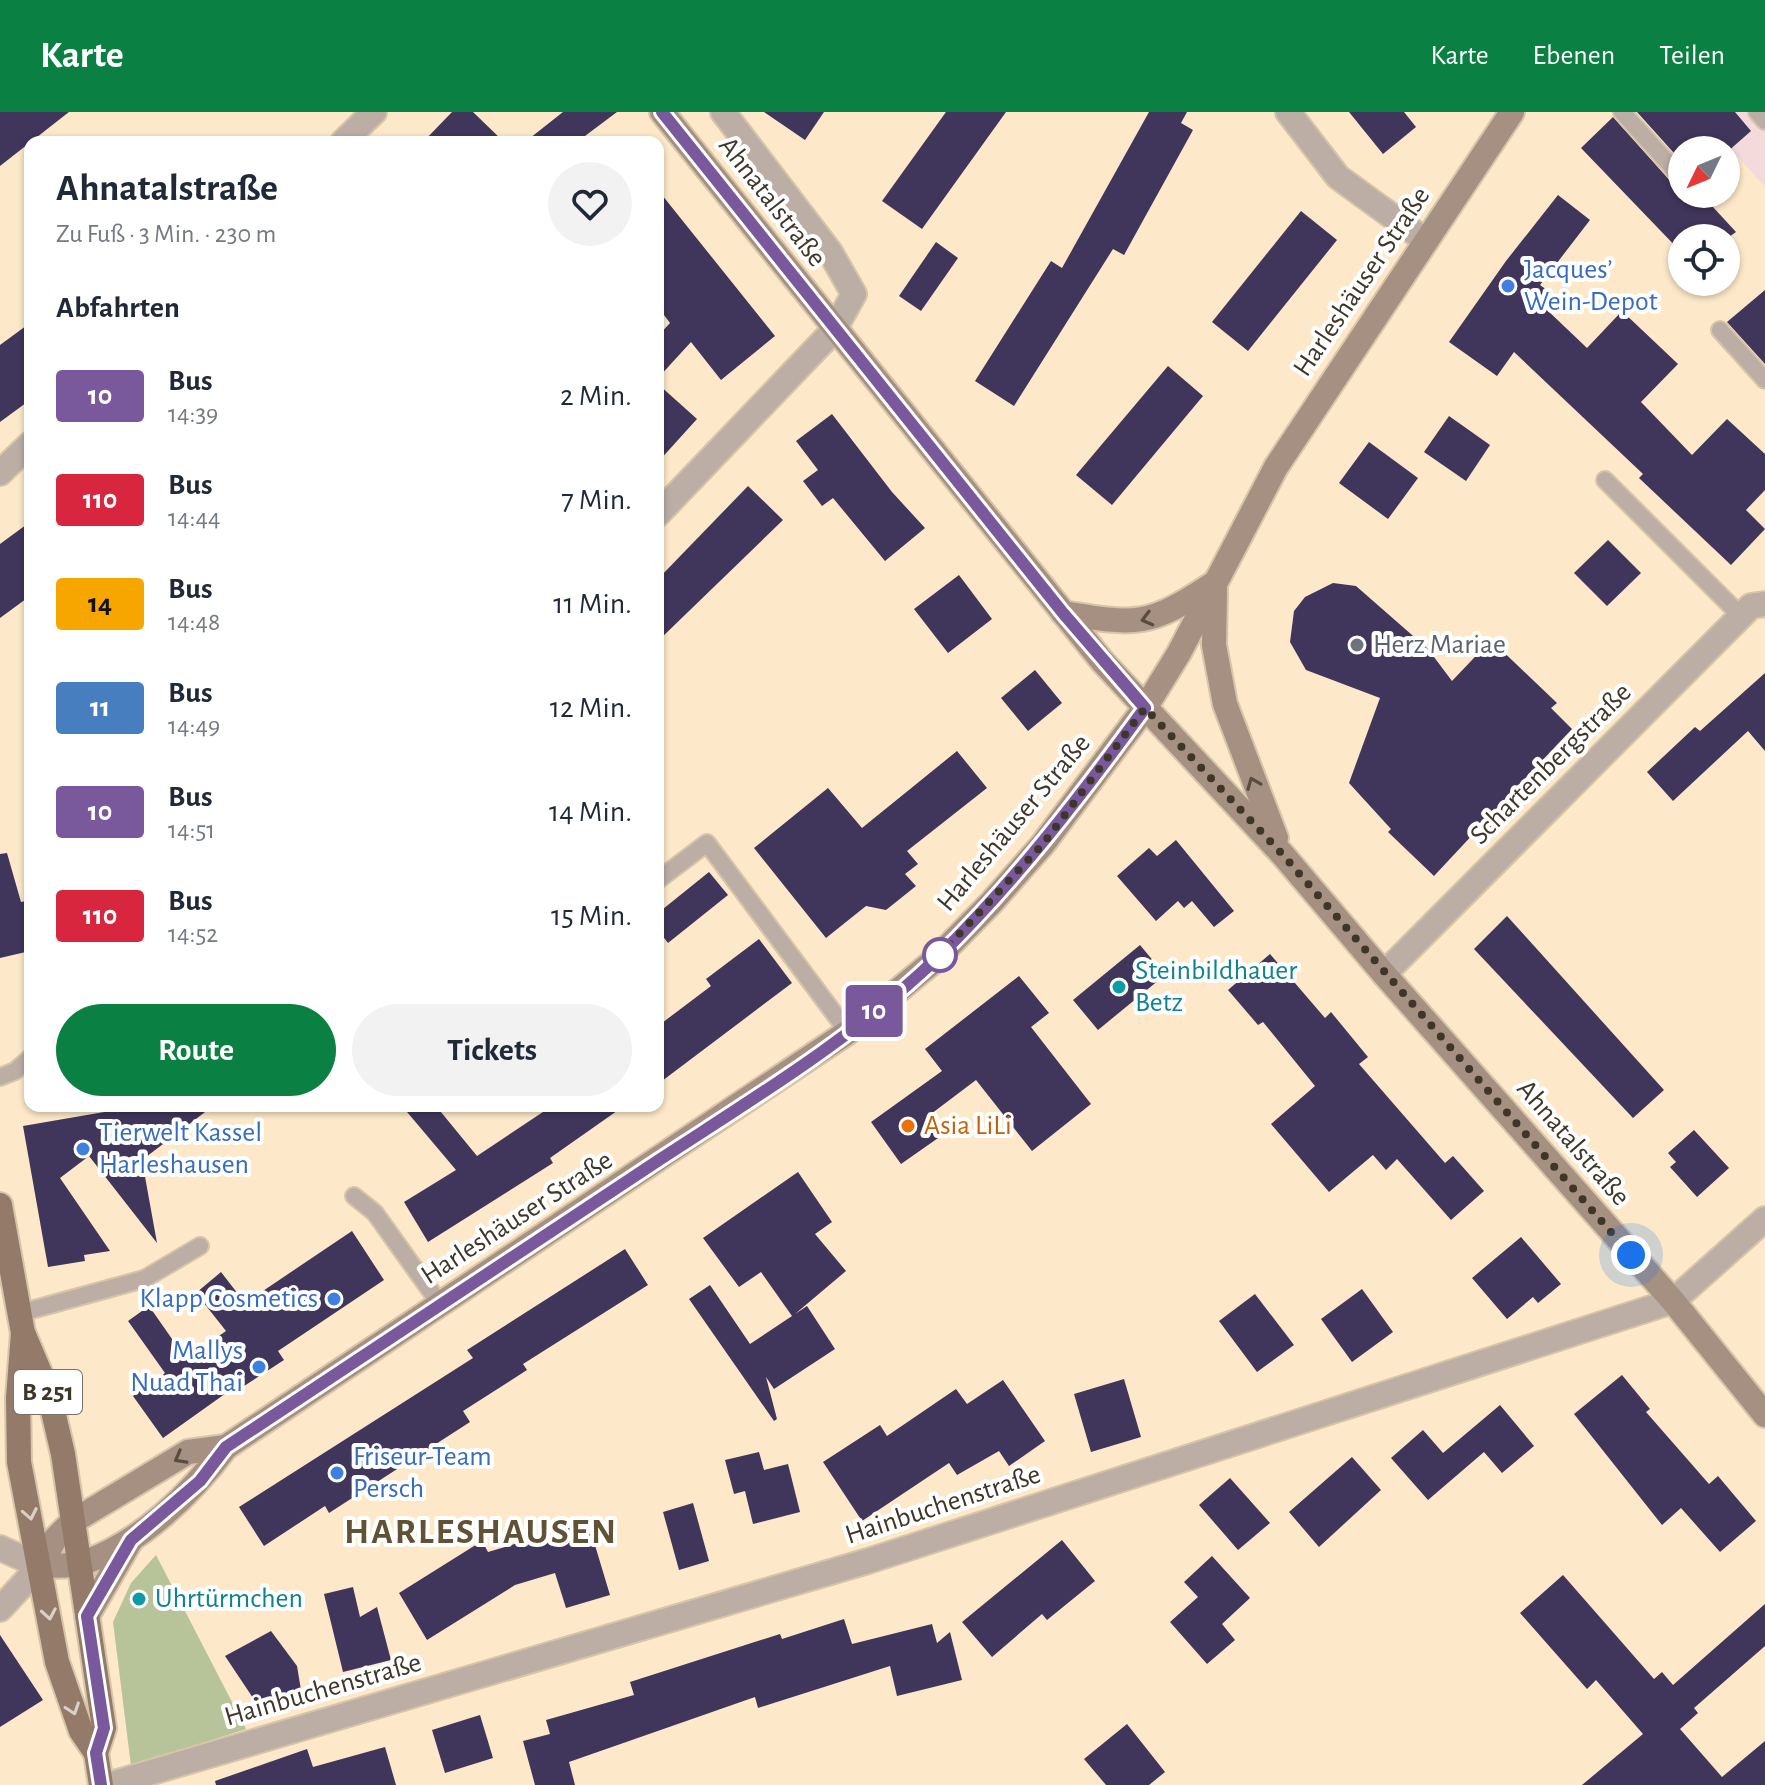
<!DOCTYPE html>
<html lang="de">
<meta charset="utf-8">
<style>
:root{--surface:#fff;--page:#f2f2f3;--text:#1f2937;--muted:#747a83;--accent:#0b8043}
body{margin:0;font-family:"Alegreya Sans",sans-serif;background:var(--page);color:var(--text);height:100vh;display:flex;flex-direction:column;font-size:30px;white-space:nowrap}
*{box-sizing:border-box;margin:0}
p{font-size:26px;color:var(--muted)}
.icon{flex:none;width:44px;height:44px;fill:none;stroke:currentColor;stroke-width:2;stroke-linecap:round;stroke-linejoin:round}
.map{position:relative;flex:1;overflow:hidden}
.panel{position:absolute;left:24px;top:24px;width:640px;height:976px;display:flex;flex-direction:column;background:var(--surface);border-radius:16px;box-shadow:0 2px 6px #0004}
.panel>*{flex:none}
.badge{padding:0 16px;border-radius:6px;font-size:28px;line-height:52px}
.needle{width:52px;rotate:227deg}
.buttons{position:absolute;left:1668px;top:24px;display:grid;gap:16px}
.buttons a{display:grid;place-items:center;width:72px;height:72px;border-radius:50%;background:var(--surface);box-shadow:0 2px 6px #0004;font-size:40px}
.you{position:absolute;width:40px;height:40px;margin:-20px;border:6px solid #fff;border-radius:50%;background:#1a73e8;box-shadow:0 0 0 12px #1a73e833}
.map>.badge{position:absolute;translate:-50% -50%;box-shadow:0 0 0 4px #fff}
h2{padding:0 32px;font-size:30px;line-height:72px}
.round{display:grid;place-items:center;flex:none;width:84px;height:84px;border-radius:42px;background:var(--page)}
.overview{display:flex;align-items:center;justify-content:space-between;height:136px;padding:0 32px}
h1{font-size:38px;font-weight:700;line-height:60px}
.cta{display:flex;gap:16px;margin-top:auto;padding:16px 32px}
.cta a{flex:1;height:92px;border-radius:48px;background:var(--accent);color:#fff;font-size:32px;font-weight:700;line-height:92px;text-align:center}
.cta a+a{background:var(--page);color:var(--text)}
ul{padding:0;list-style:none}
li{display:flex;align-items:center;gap:24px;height:104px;padding:0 32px}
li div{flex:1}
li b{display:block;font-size:30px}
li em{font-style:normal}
li .badge{min-width:88px;font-weight:700;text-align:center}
header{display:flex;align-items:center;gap:48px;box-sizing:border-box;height:112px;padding:0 40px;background:var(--accent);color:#fff}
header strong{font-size:38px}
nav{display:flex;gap:44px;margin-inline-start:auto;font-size:28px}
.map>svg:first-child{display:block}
.industrial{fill:#f5dadc}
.green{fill:#b7c398}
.building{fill:#40355a}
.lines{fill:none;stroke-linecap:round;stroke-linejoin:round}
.lane-casing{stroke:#d7c5a9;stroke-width:20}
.street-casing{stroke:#d7c5a9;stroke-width:28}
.secondary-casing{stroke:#d7c5a9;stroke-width:28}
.primary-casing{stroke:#d7c5a9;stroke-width:28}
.lane{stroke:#bcaea5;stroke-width:16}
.street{stroke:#bcaea5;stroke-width:24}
.secondary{stroke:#a59082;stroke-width:24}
.primary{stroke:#937a69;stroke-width:24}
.oneway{stroke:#584c3f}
.oneway2{stroke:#d9d0ca}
.line-casing{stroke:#fff;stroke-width:18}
.line{stroke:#79589c;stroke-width:12}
.walk{stroke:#3e3629;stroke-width:8;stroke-dasharray:0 14.4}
.shop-dot{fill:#3f7fe0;stroke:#fff;stroke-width:3}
.worship-dot{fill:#6b7280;stroke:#fff;stroke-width:3}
.stop-dot{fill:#fff;stroke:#79589c;stroke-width:4}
.culture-dot{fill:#0f9aa8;stroke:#fff;stroke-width:3}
.food-dot{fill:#e8710a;stroke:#fff;stroke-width:3}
.labels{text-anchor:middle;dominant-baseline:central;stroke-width:8;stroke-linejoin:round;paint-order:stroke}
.shield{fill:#fff;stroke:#787269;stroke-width:2}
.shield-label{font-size:26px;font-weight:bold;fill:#3e3629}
.street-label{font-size:28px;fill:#3e3629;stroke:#fff}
.shop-label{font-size:28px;fill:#366cbe;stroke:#fff;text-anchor:start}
.worship-label{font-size:28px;fill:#5b616d;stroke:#fff;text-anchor:start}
.culture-label{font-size:28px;fill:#0d838f;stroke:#fff;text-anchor:start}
.food-label{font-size:28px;fill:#c56008;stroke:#fff;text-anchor:start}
.district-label{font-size:36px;font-weight:bold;letter-spacing:2px;fill:#615135;stroke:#fff}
</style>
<header>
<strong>Karte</strong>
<nav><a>Karte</a><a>Ebenen</a><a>Teilen</a></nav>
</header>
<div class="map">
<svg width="1765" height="1673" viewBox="0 0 1765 1673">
<rect width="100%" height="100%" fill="#fde9c9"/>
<polygon class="industrial" points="1698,0 1765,0 1765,75"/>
<polygon class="green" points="156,1443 246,1617 131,1654 113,1510 131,1471"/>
<g class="building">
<polygon points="0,0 69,0 0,54"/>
<polygon points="452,0 473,0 504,30 423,30"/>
<polygon points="563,0 617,0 577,30 525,30"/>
<polygon points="764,0 824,0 805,28"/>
<polygon points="946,0 1006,0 922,117 882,89"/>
<polygon points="1149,0 1187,0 1181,11 1193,18 1124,143 1113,137 1014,294 975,269 1051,149 1062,156"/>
<polygon points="1349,0 1404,0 1416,15 1383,42"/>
<polygon points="1637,0 1735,0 1751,19 1726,41 1726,38 1682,38 1682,50"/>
<polygon points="1613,5 1672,71 1682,75 1682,82 1701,82 1736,120 1726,127 1682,126 1682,141 1581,36"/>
<polygon points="658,78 775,224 721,268 691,230 658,266 658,224 670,211 658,195"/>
<polygon points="1558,83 1590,108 1540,173 1554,183 1545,196 1587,236 1622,199 1678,252 1641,290 1692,343 1727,307 1765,342 1765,378 1746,398 1765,417 1731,453 1639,366 1643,362 1514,240 1497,264 1449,230 1506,149"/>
<polygon points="1301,99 1337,128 1248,239 1212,210"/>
<polygon points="936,130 958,146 921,199 899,184"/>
<polygon points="1765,178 1765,252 1727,210"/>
<polygon points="30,211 30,288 0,310 0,233"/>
<polygon points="1168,254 1203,284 1112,393 1076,363"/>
<polygon points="658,272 697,307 658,350"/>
<polygon points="832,302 892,380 925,416 885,449 833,386 822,394 803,369 818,358 796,329"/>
<polygon points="1449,304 1490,333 1466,369 1424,340"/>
<polygon points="1369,330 1418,366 1388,407 1339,371"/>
<polygon points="748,374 783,408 658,529 658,467"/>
<polygon points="30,410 30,484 0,506 0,432"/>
<polygon points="1608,428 1641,461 1607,494 1574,461"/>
<polygon points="959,463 992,507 948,541 914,497"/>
<polygon points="1333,471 1356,474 1428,537 1452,569 1491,528 1557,591 1551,596 1572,617 1502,691 1509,697 1483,724 1477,718 1434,764 1388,720 1391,717 1349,671 1380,586 1306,558 1290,530 1294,499 1305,485"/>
<polygon points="1035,558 1062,591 1028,619 1001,586"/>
<polygon points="1765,561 1765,639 1748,619 1673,689 1647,660 1695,615 1700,619"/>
<polygon points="957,639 987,676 907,739 918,752 905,762 916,774 886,798 866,794 826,826 754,736 828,676 862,716"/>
<polygon points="1176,728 1234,799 1214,815 1192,789 1184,796 1178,789 1156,809 1117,764 1149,736 1157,744"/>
<polygon points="7,741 21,790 30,788 30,839 0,846 0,742"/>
<polygon points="709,760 728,783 668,831 658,818 658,801"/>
<polygon points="1507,804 1664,978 1633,1006 1474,837"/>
<polygon points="759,827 792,871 658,972 658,914 711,874 706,867"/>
<polygon points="1140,833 1165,863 1098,918 1073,888"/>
<polygon points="1270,842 1325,906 1331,900 1368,945 1359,952 1445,1051 1453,1044 1484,1079 1451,1108 1397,1047 1386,1058 1373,1043 1329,1080 1271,1012 1315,974 1263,910 1258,913 1228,878"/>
<polygon points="1019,864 1049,901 1031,915 1091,992 1032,1039 976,968 927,1005 941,1024 901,1052 871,1010 942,959 925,937"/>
<polygon points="139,994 213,994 142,1048 157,1131 89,1044 60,1066 110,1139 84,1143 85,1149 48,1155 23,1014"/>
<polygon points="402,994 436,994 477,1044 552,994 624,994 550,1046 553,1051 428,1130 404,1090 456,1058"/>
<polygon points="1694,1018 1729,1056 1697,1085 1670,1055 1676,1050 1668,1041"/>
<polygon points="798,1060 832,1110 815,1122 846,1159 795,1202 807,1194 835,1237 774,1277 766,1265 777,1307 774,1309 689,1187 710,1173 750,1232 792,1204 761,1160 739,1175 703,1126"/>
<polygon points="352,1119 384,1168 278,1239 284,1248 238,1278 236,1274 163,1326 133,1284 165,1261 128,1209 149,1194 186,1247 226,1219 196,1181 221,1160 245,1191"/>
<polygon points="1521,1125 1561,1172 1538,1191 1533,1185 1507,1207 1472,1166"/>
<polygon points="625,1137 648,1173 523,1252 527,1258 463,1299 470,1310 329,1401 325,1394 264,1434 239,1395 473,1246 467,1238"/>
<polygon points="1362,1177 1393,1220 1352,1250 1321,1207"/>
<polygon points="1255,1182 1294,1233 1257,1260 1219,1209"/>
<polygon points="1622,1263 1650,1297 1646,1300 1709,1372 1718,1364 1756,1409 1720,1440 1681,1396 1662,1413 1574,1302"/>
<polygon points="1124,1267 1141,1325 1091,1340 1074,1282"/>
<polygon points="1003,1268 1045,1329 1009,1354 999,1339 957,1363 949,1351 862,1409 823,1350 880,1313 887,1324 956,1277 967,1292"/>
<polygon points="1500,1293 1534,1334 1502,1361 1484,1340 1428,1388 1391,1346 1423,1318 1443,1341"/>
<polygon points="759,1340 764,1358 788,1352 800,1400 753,1412 745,1379 734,1382 725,1348"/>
<polygon points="1352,1345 1381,1378 1319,1435 1289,1400"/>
<polygon points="1230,1366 1270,1411 1238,1438 1199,1393"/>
<polygon points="693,1391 709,1449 679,1458 663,1400"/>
<polygon points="588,1410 610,1483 566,1496 555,1461 515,1473 427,1528 399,1481 482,1429 488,1440"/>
<polygon points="1062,1428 1095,1469 1047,1508 1042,1502 992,1545 962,1510"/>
<polygon points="1212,1444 1250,1486 1222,1512 1235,1528 1207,1552 1170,1510 1198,1485 1184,1470"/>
<polygon points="1563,1463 1654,1567 1662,1560 1673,1573 1765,1492 1765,1534 1694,1596 1698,1601 1680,1617 1722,1665 1765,1629 1765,1673 1582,1673 1643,1622 1596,1568 1587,1577 1520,1501"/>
<polygon points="353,1475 360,1505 377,1495 391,1548 343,1560 324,1482"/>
<polygon points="844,1507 852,1532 932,1512 937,1531 950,1520 962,1568 897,1584 890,1554 758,1596 755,1585 569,1650 575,1673 535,1673 523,1629 550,1622 546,1608 634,1583 630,1570 780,1522 782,1527"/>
<polygon points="271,1519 297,1554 301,1578 257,1592 225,1544"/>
<polygon points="0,1523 43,1588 0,1615"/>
<polygon points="480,1603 493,1646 445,1661 432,1618"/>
<polygon points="1127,1612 1165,1660 1149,1673 1106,1673 1084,1647"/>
<polygon points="385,1635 396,1673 216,1673 215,1669 307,1637 313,1655"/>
</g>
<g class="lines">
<defs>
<g id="lane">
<polyline points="1622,0 1680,64"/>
<polyline points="1757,0 1765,9"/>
<polyline points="1720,218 1765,268"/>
<polyline points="1605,368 1741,504"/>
<polyline points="658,768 707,731 848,920"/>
<polyline points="0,965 15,959 30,946"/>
<polyline points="354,1084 375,1101 440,1192"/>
<polyline points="20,1201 144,1167 200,1134"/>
</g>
<g id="street">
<polyline points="1288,0 1338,65 1426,129"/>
<polyline points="343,30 374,0"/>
<polyline points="0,361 30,332"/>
<polyline points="658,402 834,218 854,182 830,140 723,0"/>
<polyline points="1384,862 1751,494 1765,492"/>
<polyline points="0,1436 40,1454 0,1497"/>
<polyline points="108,1673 868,1449 1673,1189 1765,1107"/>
</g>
<g id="secondary">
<polyline points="662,0 1102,549 1283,743 1384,862 1673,1189 1765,1303"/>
<polyline points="1215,478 1214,533 1225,592 1276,726"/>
<path d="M1063 501C1138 513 1148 515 1213 472"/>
<path d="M40 1454C53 1453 71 1455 83 1451 141 1431 191 1382 226 1335L848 920 935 848 991 791 1043 732 1145 596 1179 541 1276 355 1512 0"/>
<polyline points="40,1454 55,1427 72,1410 188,1340 226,1335"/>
<polyline points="87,1504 131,1428"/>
</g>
<g id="primary">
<polyline points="0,1093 23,1221 18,1286 19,1350 57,1550 81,1619 96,1641"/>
<polyline points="24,1223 49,1282 63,1342 104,1616 96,1641 101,1673"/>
</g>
</defs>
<use href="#lane" class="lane-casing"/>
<use href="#street" class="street-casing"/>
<use href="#secondary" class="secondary-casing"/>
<use href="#primary" class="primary-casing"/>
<use href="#lane" class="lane"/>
<use href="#street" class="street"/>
<use href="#secondary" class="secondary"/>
<use href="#primary" class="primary"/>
</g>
<defs><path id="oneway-chevron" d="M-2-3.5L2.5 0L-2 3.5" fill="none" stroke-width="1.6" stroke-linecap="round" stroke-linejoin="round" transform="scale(2)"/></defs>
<g class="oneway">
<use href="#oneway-chevron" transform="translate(1147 507) rotate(165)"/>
<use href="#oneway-chevron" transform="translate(1253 671) rotate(-112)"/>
<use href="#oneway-chevron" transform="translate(180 1346) rotate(151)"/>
</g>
<g class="oneway2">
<use href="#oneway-chevron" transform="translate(30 1402) rotate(79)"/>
<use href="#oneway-chevron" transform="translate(49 1502) rotate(80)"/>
<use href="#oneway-chevron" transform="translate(73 1597) rotate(71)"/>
</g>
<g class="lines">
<defs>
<path id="line" d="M101 1673 96 1641 104 1616 87 1504 131 1428 200 1369 226 1335C370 1239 515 1144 659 1048 754 986 855 925 937 846 1015 770 1081 684 1145 596L1063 501 662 0"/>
</defs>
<use href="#line" class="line-casing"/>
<use href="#line" class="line"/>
<polyline class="walk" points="940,843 935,848 1043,732 1145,596 1283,743 1631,1143"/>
</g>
<g class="shop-dot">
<circle cx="1508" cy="174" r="8"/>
<circle cx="83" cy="1037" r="8"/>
<circle cx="334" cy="1187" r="8"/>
<circle cx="259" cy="1255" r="8"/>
<circle cx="337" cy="1361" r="8"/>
</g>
<circle class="worship-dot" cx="1357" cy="533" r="8"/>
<circle class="stop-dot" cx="940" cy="843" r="16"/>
<g class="culture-dot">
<circle cx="1119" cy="875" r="8"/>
<circle cx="139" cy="1487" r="8"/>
</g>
<circle class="food-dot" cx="908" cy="1014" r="8"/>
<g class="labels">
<rect class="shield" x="14" y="1258" width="68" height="44" rx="6"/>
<g class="shield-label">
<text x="48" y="1280">B 251</text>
</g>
<g class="street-label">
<text transform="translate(772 90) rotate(52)">Ahnatalstraße</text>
<text transform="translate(1362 170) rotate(-56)">Harleshäuser Straße</text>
<text transform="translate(1551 652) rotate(-45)">Schartenbergstraße</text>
<text transform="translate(1014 711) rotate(-50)">Harleshäuser Straße</text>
<text transform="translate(1573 1031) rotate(49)">Ahnatalstraße</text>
<text transform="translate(517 1106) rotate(-33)">Harleshäuser Straße</text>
<text transform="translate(943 1393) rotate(-18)">Hainbuchenstraße</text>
<text transform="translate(323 1578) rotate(-16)">Hainbuchenstraße</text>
</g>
<g class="shop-label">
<text x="1524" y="158">Jacques’<tspan x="1524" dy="32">Wein-Depot</tspan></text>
<text x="99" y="1021">Tierwelt Kassel<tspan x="99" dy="32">Harleshausen</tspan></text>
<text x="318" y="1187" text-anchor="end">Klapp Cosmetics</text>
<text x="243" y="1239" text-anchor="end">Mallys<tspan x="243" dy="32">Nuad Thai</tspan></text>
<text x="353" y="1345">Friseur-Team<tspan x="353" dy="32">Persch</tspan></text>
</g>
<g class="worship-label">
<text x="1373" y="533">Herz Mariae</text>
</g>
<g class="culture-label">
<text x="1135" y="859">Steinbildhauer<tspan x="1135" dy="32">Betz</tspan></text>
<text x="155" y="1487">Uhrtürmchen</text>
</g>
<g class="food-label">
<text x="924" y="1014">Asia LiLi</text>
</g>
<g class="district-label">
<text x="481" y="1420">HARLESHAUSEN</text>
</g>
</g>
</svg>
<div class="buttons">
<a><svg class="needle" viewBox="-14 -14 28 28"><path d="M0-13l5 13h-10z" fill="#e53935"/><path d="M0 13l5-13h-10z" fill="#747a83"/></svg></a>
<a><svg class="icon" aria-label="locate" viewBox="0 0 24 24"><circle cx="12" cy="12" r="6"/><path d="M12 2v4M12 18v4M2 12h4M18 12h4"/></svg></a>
</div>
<div class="you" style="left:1631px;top:1143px"></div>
<b class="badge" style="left:874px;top:899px;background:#79589c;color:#fff">10</b>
<section class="panel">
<div class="overview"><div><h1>Ahnatalstraße</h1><p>Zu Fuß · 3 Min. · 230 m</p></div><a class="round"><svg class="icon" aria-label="heart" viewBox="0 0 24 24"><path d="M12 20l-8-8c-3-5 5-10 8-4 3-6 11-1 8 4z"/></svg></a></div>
<h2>Abfahrten</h2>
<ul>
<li><span class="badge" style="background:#79589c;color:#fff">10</span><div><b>Bus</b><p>14:39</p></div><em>2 Min.</em></li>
<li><span class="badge" style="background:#d7263d;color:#fff">110</span><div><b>Bus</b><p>14:44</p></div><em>7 Min.</em></li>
<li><span class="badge" style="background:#f7a600;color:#111">14</span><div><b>Bus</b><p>14:48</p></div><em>11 Min.</em></li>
<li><span class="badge" style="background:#477ec0;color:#fff">11</span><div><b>Bus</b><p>14:49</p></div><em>12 Min.</em></li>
<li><span class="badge" style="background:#79589c;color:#fff">10</span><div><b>Bus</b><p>14:51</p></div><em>14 Min.</em></li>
<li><span class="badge" style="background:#d7263d;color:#fff">110</span><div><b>Bus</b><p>14:52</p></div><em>15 Min.</em></li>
</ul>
<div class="cta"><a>Route</a><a>Tickets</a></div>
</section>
</div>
